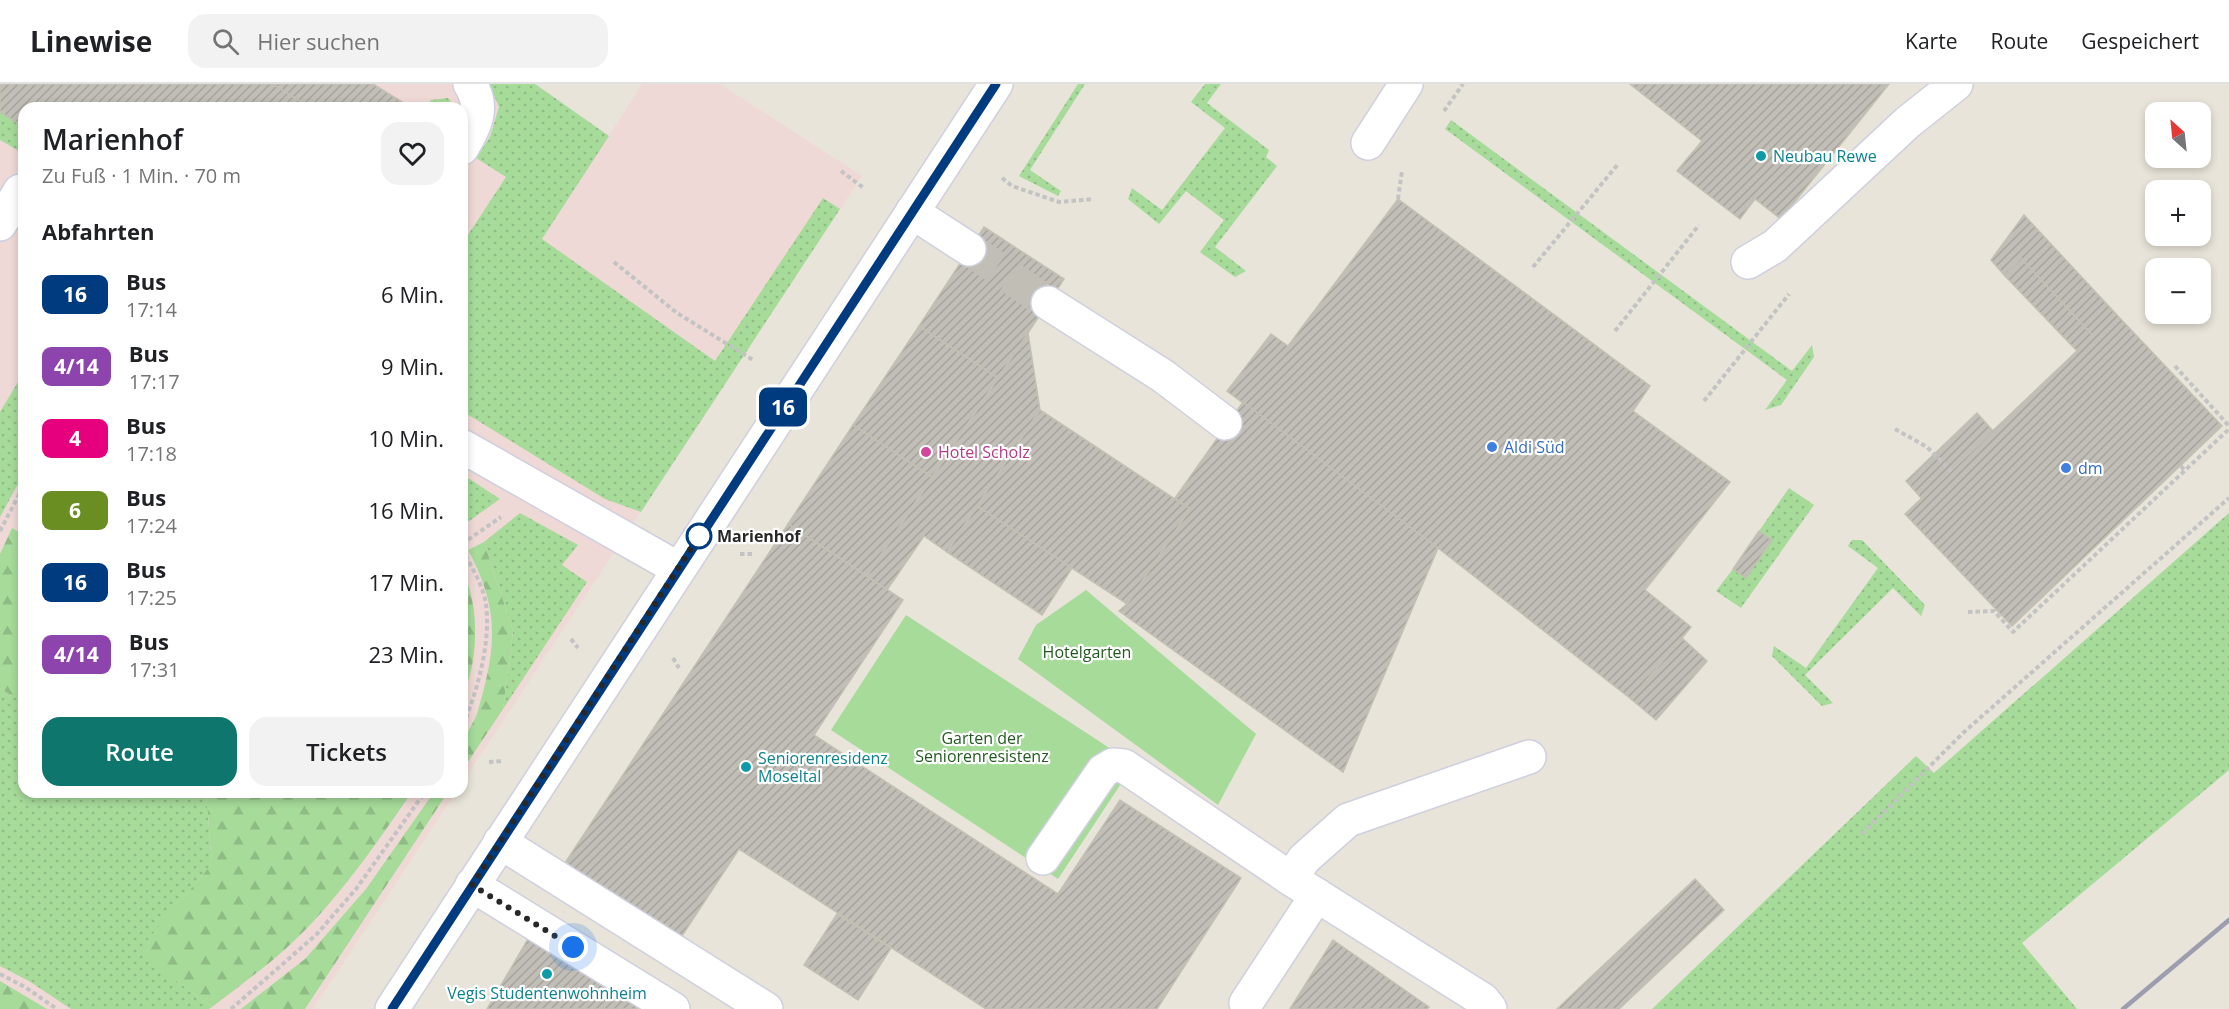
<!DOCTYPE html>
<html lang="de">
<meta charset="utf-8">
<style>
:root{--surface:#fff;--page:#f2f2f2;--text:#202124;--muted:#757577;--line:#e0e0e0;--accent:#0f766e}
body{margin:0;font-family:"Open Sans",sans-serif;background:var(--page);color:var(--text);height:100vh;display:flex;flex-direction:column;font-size:22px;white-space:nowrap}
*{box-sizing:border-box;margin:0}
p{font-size:20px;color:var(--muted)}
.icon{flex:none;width:33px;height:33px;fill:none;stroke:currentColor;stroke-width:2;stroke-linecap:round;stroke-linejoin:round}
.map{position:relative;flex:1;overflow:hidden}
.side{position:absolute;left:18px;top:18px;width:450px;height:696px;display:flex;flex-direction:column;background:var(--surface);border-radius:18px;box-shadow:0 3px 9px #0003}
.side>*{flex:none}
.badge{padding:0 12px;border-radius:9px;font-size:21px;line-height:39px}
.needle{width:39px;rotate:333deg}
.tools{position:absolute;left:2145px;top:18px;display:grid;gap:12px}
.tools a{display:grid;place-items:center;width:66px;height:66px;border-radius:12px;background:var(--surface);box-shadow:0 3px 9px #0003;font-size:30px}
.you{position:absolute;width:30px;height:30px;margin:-15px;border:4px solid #fff;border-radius:50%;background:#1a73e8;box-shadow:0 0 0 9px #1a73e833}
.map>.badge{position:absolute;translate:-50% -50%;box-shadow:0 0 0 3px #fff}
h2{padding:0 24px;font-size:22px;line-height:54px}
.round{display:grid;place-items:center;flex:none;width:63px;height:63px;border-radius:18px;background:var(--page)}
.overview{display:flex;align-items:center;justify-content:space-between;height:102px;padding:0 24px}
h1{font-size:28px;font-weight:600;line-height:45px}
.cta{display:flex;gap:12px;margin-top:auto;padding:12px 24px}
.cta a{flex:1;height:69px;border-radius:18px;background:var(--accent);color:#fff;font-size:24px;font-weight:600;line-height:69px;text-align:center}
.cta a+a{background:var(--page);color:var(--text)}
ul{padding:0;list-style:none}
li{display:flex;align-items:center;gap:18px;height:72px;padding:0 24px}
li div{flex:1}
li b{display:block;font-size:22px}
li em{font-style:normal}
li .badge{min-width:66px;font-weight:700;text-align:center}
header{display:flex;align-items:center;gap:36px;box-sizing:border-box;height:84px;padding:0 30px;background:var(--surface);border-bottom:2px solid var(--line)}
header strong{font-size:28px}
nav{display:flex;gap:33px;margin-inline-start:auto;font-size:21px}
.search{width:420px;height:54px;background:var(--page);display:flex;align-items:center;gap:15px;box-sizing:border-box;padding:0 21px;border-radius:18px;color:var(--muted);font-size:22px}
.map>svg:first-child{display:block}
.medical{fill:#efd9d6}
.grass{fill:url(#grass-dots)}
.forest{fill:url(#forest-firs)}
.park{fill:#a6db9a}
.building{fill:url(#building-hatch);stroke:#c3c0b3;stroke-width:1.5}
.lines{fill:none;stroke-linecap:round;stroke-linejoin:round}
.minor-tunnel{stroke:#c1beb5;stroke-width:33;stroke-dasharray:33 16;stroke-linecap:butt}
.minor-casing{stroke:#cfcfdf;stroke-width:36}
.path{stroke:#c3c3c3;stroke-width:4;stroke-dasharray:4.5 3;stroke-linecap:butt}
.minor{stroke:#fff;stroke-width:33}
.rail{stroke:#9d9db0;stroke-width:4.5}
.line-casing{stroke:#fff;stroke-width:14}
.line{stroke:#003b80;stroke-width:9}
.walk{stroke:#272727;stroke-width:6;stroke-dasharray:0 10.8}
.culture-dot{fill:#0f9aa8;stroke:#fff;stroke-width:2}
.shop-dot{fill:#3f7fe0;stroke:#fff;stroke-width:2}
.hotel-dot{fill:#d1479c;stroke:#fff;stroke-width:2}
.stop-dot{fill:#fff;stroke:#003b80;stroke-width:3}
.labels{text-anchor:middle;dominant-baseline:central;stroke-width:4.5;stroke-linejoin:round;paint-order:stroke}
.culture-label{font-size:16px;fill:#0d838f;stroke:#fff;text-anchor:start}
.shop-label{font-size:16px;fill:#366cbe;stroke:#fff;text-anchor:start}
.hotel-label{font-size:16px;fill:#b23c85;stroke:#fff;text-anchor:start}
.stop-label{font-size:16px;font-weight:bold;fill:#272727;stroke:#fff;text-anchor:start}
.park-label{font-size:16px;fill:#225b1f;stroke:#fff}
</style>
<header>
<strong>Linewise</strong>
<div class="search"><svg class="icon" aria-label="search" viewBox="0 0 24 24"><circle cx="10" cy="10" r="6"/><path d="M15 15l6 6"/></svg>Hier suchen</div>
<nav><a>Karte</a><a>Route</a><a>Gespeichert</a></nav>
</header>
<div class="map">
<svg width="2229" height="925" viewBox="0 0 2229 925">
<defs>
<pattern id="grass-dots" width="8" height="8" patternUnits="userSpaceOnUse" patternTransform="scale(1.5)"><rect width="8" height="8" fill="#a6db9a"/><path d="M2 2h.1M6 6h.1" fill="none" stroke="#8fbc85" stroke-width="1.8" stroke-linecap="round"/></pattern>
<pattern id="forest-firs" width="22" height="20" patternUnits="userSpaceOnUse" patternTransform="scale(1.5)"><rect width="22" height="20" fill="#a6db9a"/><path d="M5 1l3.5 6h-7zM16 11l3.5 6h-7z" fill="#8fbc85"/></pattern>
<pattern id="building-hatch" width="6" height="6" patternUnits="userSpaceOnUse" patternTransform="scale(1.5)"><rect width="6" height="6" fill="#c0beb6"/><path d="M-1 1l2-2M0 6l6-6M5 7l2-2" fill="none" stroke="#a5a39c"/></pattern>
</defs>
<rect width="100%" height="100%" fill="#e8e4d9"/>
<polygon class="medical" points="0,0 535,0 609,52 642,0 720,0 862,92 462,699 462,24 24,24 24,708 456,708 313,925 0,925"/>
<g class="grass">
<polygon points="489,0 535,0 609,52 542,155 715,277 823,114 840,125 641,428 605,415 462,327 462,160 506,93 476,74 490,53 499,23"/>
<polygon points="1078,0 1085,0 1030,86 1061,107 1058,112 1019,92"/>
<polygon points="1205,0 1221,0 1207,19 1269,66 1266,73 1277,82 1215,163 1246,187 1235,193 1200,168 1224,136 1186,107 1159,140 1128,115 1132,104 1162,126 1225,44 1191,18"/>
<polygon points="448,14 456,24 425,24 431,16"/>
<polygon points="0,28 24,43 24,70 0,56"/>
<polygon points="1451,36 1792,287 1812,261 1814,273 1781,321 1765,326 1787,296 1445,45"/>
<polygon points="24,288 24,389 0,433 0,328"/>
<polygon points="462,390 500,415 462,442"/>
<polygon points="1789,404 1814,421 1741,524 1716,507 1733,485 1746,494 1772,456 1759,447"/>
<polygon points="520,429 578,461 562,481 587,498 503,625 513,547 484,458"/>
<polygon points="2229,429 2229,686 2022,859 2077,925 1652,925 1916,672 1934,689"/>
<polygon points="1852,456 1862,456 1925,521 1921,532 1893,504 1805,591 1833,619 1822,622 1772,572 1774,562 1806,584 1878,484 1848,462"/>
<polygon points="0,605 24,618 24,708 206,708 212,780 138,868 212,923 209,925 71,925 29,897 0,882"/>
</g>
<g class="forest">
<polygon points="12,444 24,451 24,618 0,605 0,470"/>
<path d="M484 458 513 547 503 625 462 687C462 678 460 667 463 659 466 649 473 640 477 630 496 565 501 527 468 466Z"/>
<path d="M462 484C480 524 479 574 462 615Z"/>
<path d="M206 708H412C371 767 330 828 274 875 254 891 233 907 212 923L137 868 212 780Z"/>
<polygon points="434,708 448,708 305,925 241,925 305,875 366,805"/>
<polygon points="0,897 47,925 0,925"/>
</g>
<g class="park">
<polygon points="1086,506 1256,650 1218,721 1018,575 1036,541"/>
<polygon points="906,531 1134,680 1058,795 831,646"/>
</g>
<g class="building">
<polygon points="0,0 273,0 311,24 24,24 24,43 0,28"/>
<polygon points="273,0 373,0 412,24 311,24"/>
<polygon points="1630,0 1889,0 1781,135 1755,115 1740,135 1677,87 1702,57"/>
<polygon points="1398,115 1650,302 1633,327 1730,398 1645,506 1691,543 1631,615 1438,464 1227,307 1271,250 1288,262"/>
<polygon points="2024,131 2116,230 2093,252 2021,174 2005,192 1991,176"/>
<polygon points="984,143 1064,195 998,294 919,242"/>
<polygon points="2021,174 2093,252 2077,267 2005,192"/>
<polygon points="2116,230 2222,342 2012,542 1905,430"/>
<polygon points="919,242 998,294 932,393 853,341"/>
<polygon points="1028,249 1040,326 947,468 924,452 887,506 867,492"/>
<polygon points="1243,318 1438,464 1343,688 1119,527 1127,520 1190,425 1175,414"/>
<polygon points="1040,326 1190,425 1127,520 977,422"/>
<polygon points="1977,329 1993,347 1922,415 1906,397"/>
<polygon points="853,341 932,393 867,492 788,440"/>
<polygon points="977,422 1072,484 1042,531 947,468"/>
<polygon points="788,440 903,516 814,651 1058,810 1120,716 1241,794 1157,925 986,925 739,765 680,855 565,779"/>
<polygon points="1759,447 1772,456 1746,494 1733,485"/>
<polygon points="1682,554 1707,577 1656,636 1631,615"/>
<polygon points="1695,795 1724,826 1619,925 1557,925"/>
<polygon points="837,830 891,864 858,916 804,881"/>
<polygon points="528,855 644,925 487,925"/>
<polygon points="1333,856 1429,923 1427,925 1290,925"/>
</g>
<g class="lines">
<polyline class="minor-tunnel" points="969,165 1048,219"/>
<defs>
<g id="minor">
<polyline points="1368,59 1406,0"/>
<path d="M462 64C475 43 485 23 470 0"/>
<polyline points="912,128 969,165"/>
<polyline points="0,140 20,107 24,109"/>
<polyline points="1748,178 1775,162 1908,38 1956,0"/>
<polyline points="1048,219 1163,292 1225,339"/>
<polyline points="462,362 677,484"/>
<polyline points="500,758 766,925"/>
<polyline points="1043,774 1103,687 1113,681 1124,682 1291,795 1483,916 1490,925"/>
<polyline points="1291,795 1304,775 1348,736 1529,673"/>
<polyline points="472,801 673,925"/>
<polyline points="1246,919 1317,811"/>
<polyline points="392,925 996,0"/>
</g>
</defs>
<use href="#minor" class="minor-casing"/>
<g class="path">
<polyline points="1444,27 1463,0"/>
<polyline points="841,87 865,105"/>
<polyline points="1002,94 1012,102 1059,118 1094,115"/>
<polyline points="1398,115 1402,87"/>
<polyline points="614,178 677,229 753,276"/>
<polyline points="1533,183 1619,79"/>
<polyline points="1615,247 1699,141"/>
<polyline points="2175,282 2229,342"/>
<polyline points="1704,317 1789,210"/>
<polyline points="1895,345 1927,363 1951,387"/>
<polyline points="2181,382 2185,387"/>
<polyline points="0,447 24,401"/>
<polyline points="462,460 501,433"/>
<path d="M462 465C471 482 483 501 486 520 491 560 477 608 462 644"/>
<polyline points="740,470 754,470"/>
<polyline points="1968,528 1994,527 2013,548 2229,345"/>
<polyline points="571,555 578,564"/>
<polyline points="673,574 679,584"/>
<polyline points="489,678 503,677"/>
<polyline points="1862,750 1963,649 2229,414"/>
<polyline points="0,890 25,903 57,925"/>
<polyline points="231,925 316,851 356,805 425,708"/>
</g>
<use href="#minor" class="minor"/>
<polyline class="rail" points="2123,925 2229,836"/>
</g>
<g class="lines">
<defs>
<polyline id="line" points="392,925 996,0"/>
</defs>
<use href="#line" class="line-casing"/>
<use href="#line" class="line"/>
<polyline class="walk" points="573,863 472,801 699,452"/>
</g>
<g class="culture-dot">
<circle cx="1761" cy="72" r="6"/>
<circle cx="746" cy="683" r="6"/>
<circle cx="547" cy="890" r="6"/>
</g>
<g class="shop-dot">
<circle cx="1492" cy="363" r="6"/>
<circle cx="2066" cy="384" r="6"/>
</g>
<circle class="hotel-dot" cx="926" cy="368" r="6"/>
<circle class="stop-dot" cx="699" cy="452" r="12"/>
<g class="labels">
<g class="culture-label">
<text x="1773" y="72">Neubau Rewe</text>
<text x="758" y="674">Seniorenresidenz<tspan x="758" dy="18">Moseltal</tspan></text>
<text x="547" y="909" text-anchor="middle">Vegis Studentenwohnheim</text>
</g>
<g class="shop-label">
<text x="1504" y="363">Aldi Süd</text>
<text x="2078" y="384">dm</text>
</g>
<g class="hotel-label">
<text x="938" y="368">Hotel Scholz</text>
</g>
<g class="stop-label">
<text x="717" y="452">Marienhof</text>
</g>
<g class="park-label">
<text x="1087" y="568">Hotelgarten</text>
<text x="982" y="654">Garten der<tspan x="982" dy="18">Seniorenresistenz</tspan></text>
</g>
</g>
</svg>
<div class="tools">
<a><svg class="needle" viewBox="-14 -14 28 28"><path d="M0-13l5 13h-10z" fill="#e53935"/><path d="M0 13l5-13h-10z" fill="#757577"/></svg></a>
<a>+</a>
<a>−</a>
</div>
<div class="you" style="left:573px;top:863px"></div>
<b class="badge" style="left:783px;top:323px;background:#003b80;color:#fff">16</b>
<section class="side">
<div class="overview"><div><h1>Marienhof</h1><p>Zu Fuß · 1 Min. · 70 m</p></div><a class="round"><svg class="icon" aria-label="heart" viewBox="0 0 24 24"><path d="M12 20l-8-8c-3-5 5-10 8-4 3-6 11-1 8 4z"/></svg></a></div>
<h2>Abfahrten</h2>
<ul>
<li><span class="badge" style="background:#003b80;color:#fff">16</span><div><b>Bus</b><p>17:14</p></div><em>6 Min.</em></li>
<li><span class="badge" style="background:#8e44ad;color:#fff">4/14</span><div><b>Bus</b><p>17:17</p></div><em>9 Min.</em></li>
<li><span class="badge" style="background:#e6007e;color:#fff">4</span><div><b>Bus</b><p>17:18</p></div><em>10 Min.</em></li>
<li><span class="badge" style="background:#6b8e23;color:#fff">6</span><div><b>Bus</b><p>17:24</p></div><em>16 Min.</em></li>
<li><span class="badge" style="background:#003b80;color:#fff">16</span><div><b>Bus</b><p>17:25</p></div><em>17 Min.</em></li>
<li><span class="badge" style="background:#8e44ad;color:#fff">4/14</span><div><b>Bus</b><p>17:31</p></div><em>23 Min.</em></li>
</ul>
<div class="cta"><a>Route</a><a>Tickets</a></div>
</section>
</div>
